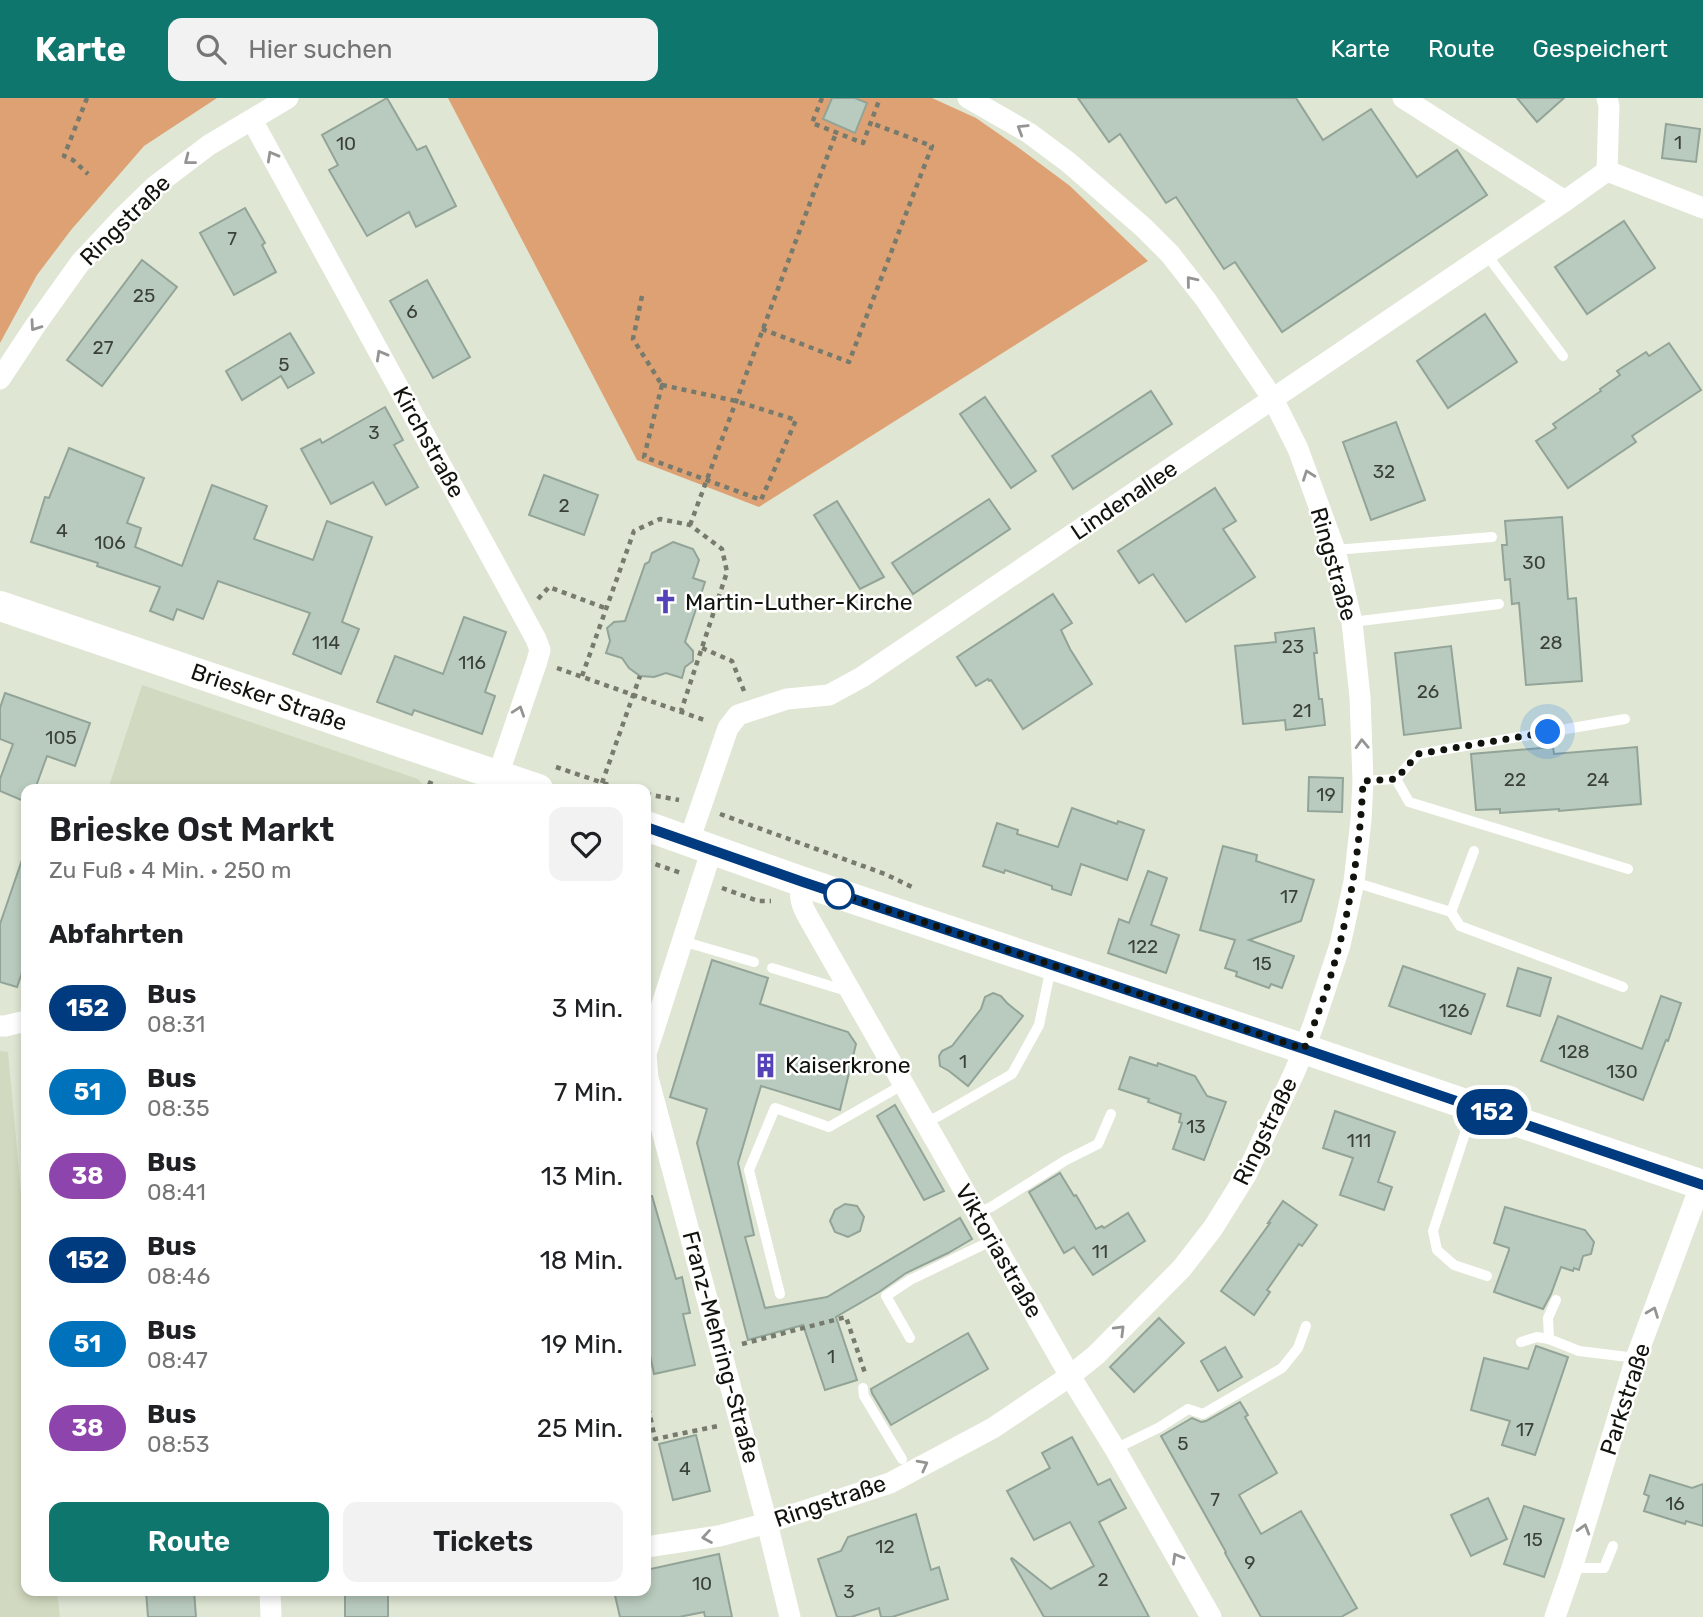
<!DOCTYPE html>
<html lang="de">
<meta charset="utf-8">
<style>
:root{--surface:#fff;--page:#f2f2f2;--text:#202124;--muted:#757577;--accent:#0f766e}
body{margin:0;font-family:Rubik,sans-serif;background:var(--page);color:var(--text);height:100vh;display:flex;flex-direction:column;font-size:26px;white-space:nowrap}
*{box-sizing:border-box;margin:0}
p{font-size:23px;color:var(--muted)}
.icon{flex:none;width:38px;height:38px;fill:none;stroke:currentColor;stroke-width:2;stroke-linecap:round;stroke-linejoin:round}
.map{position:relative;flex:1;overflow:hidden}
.drawer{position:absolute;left:21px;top:686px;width:630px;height:812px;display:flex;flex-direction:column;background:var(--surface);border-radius:14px;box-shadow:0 4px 10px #0003}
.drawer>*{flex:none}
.badge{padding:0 14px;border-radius:23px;font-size:24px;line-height:46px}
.you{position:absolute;width:35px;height:35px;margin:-18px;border:5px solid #fff;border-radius:50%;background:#1a73e8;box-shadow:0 0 0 10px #1a73e833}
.map>.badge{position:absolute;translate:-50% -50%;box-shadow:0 0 0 4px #fff}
h2{padding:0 28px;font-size:26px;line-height:63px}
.round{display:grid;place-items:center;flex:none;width:74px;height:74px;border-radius:14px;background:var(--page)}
.overview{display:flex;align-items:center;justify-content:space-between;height:119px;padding:0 28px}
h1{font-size:33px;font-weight:600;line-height:52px}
.cta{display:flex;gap:14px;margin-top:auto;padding:14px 28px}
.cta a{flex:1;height:80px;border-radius:14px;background:var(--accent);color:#fff;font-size:28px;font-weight:600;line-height:80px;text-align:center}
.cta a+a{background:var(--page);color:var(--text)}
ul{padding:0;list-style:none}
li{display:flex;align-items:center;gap:21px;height:84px;padding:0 28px}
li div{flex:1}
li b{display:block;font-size:26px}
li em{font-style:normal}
li .badge{min-width:77px;font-weight:700;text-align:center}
header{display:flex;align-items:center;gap:42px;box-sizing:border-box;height:98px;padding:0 35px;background:var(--accent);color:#fff}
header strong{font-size:33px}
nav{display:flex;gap:38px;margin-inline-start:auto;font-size:24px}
.search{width:490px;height:63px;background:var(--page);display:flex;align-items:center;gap:18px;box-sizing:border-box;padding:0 24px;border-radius:14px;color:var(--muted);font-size:26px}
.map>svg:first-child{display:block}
.built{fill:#d1dac0}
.green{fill:#dea173}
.building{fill:#b9cbbe;stroke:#92a498;stroke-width:2}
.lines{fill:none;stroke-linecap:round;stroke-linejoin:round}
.path{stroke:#767b6e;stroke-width:4.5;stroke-dasharray:5 5;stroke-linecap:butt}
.service{stroke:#fff;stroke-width:10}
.minor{stroke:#fff;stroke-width:21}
.secondary{stroke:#fff;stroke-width:30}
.oneway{stroke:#949592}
.line-casing{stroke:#fff;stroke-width:16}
.line{stroke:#003b80;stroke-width:10}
.walk{stroke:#11130d;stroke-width:7;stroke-dasharray:0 12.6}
.stop-dot{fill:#fff;stroke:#003b80;stroke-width:3.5}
.labels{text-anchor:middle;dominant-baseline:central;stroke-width:5;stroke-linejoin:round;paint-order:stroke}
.number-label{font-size:19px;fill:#3b4139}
.street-label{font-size:23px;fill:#11130d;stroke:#fff}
.poi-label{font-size:23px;fill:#11130d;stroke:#fff;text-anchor:start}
</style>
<header>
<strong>Karte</strong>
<div class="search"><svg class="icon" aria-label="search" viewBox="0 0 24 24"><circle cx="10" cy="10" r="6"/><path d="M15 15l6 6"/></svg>Hier suchen</div>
<nav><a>Karte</a><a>Route</a><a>Gespeichert</a></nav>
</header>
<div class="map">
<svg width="1703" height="1519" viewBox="0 0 1703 1519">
<rect width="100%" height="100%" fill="#dfe6d3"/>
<g class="built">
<polygon points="142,587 418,681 426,691 108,691"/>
<polygon points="0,953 8,954 26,1149 26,1493 57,1493 60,1519 0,1519"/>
</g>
<g class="green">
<polygon points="0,0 217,0 144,48 71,132 37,177 0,245"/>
<polygon points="448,0 932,0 976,20 1019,50 1070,88 1148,163 759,409 637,362"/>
</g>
<g class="building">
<polygon points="387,0 417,52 426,48 456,108 416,129 409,114 367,138 329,72 338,67 322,37"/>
<polygon points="832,0 855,0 867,5 855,35 823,21"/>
<polygon points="1078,0 1296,0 1323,42 1371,11 1417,79 1457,52 1487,97 1282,234 1235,164 1224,171 1176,99 1166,105 1120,36 1109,44"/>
<polygon points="1517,0 1564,0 1537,24"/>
<polygon points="1666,26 1700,31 1696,64 1662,60"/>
<polygon points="245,110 265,145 262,147 276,174 234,197 200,135"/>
<polygon points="1624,123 1655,170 1587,216 1555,169"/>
<polygon points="142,162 177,189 102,288 67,262"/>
<polygon points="427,182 470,259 433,280 390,203"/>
<polygon points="1485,216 1517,264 1448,310 1417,263"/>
<polygon points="290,235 314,275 288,290 281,278 242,302 226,273"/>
<polygon points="1669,245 1701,292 1632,338 1636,344 1568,390 1536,343 1556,330 1553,326 1601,293 1600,291 1620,277 1617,273 1646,254 1649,258"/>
<polygon points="1151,293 1172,326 1073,391 1052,358"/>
<polygon points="985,299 1036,373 1011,390 960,316"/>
<polygon points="385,309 403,342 394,347 418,389 386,407 373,384 331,406 301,351 320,341 322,345"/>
<polygon points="1396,324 1425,402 1371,422 1343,344"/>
<polygon points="69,350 144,380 127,425 141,430 135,449 182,468 212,387 267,408 254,441 313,462 327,423 372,439 342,524 359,531 341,576 293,556 310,515 218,483 203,521 177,511 173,522 150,513 160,489 97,468 98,465 31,444 45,399 49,400"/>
<polygon points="544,377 598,397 584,437 529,417"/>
<polygon points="1215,390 1236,423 1223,431 1255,479 1186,524 1153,476 1139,485 1118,453"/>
<polygon points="989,401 1010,431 913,496 892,465"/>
<polygon points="837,403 884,479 860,491 814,417"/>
<polygon points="1562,419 1568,501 1576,500 1582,583 1526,587 1519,505 1512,506 1510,481 1505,482 1502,447 1507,447 1505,423"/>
<polygon points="673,444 693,451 699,462 693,480 705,484 685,544 693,553 693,563 685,569 682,580 666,575 654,579 640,578 629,570 622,560 606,555 610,543 607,530 614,524 625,523 645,466 649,464 652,455"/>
<polygon points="1053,496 1072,525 1061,532 1070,551 1092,586 1023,631 991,582 989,583 988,581 976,588 957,559"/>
<polygon points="464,519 506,534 485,594 495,598 482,636 414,612 412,617 377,604 395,558 443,576"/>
<polygon points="1314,530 1317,555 1314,555 1319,601 1322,601 1325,627 1286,632 1285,622 1243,626 1235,548 1276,544 1275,535"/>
<polygon points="1451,548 1461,630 1404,637 1395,555"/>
<polygon points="5,595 90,625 75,668 47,658 35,691 26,691 26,704 0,693 0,681 13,646 0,641 0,610"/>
<polygon points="1553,649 1554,656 1637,649 1641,706 1559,713 1559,711 1500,715 1500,711 1476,712 1471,656"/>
<polygon points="1309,679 1343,680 1342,714 1308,713"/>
<polygon points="1072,710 1117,726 1118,723 1144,732 1127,782 1081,766 1071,797 1052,791 1052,788 1005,772 1004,775 983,768 997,725 1018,732 1017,736 1058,749"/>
<polygon points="1223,748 1257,757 1256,763 1314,782 1301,823 1249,842 1294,858 1282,890 1271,886 1269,890 1236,878 1237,874 1225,870 1235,842 1200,832"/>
<polygon points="23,759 26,760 26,863 17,889 0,884 0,826"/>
<polygon points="1148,773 1167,780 1151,827 1179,837 1166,875 1108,855 1119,821 1129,825"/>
<polygon points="712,862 768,880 760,906 848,934 856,946 840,1012 761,988 738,1065 754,1137 745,1139 765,1210 827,1199 960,1120 972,1141 948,1155 906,1175 879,1194 836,1219 857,1282 825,1292 803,1227 748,1242 697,1045 707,1011 670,999"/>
<polygon points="1403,868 1485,896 1471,936 1389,908"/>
<polygon points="1518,870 1551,880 1540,918 1507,908"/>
<polygon points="993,895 1001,898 1007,905 1023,918 968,988 949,973 940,968 939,958 942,953 952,948 981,911 985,899"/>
<polygon points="1661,898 1681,905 1668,943 1666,942 1643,1002 1541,963 1558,918 1642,951"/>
<polygon points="1130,959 1157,968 1158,965 1195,978 1207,998 1226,1004 1204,1062 1173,1051 1182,1025 1179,1024 1181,1016 1148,1004 1149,1001 1119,991"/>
<polygon points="895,1007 944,1093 924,1102 877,1018"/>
<polygon points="1335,1013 1395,1034 1378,1084 1392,1089 1384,1112 1340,1097 1353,1060 1323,1050"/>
<polygon points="1060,1075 1074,1098 1076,1097 1096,1131 1102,1128 1104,1130 1128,1115 1145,1143 1093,1177 1074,1149 1064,1155 1029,1094"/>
<polygon points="646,1098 652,1098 676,1181 682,1179 690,1215 683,1216 695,1267 654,1276 646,1238"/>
<polygon points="1283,1103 1317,1127 1302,1148 1299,1146 1267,1192 1270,1194 1254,1217 1221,1193 1270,1125 1268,1125"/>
<polygon points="845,1106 857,1108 864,1119 860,1133 848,1139 835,1134 830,1123 835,1112"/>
<polygon points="1505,1109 1585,1132 1594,1144 1591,1156 1583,1158 1579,1172 1574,1170 1573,1173 1561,1169 1551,1196 1543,1211 1494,1194 1509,1152 1509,1150 1494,1145"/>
<polygon points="1159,1220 1184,1245 1134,1294 1110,1269"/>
<polygon points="968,1235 988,1271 891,1327 872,1295 871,1291"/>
<polygon points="1536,1248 1568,1259 1535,1357 1502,1347 1510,1323 1471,1312 1484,1260 1528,1271"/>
<polygon points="1225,1249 1242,1279 1218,1293 1201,1263"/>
<polygon points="1240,1304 1248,1317 1245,1319 1277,1375 1239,1397 1261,1436 1301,1413 1357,1510 1341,1519 1261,1519 1225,1455 1226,1454 1161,1338 1192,1320 1201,1324 1206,1323"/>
<polygon points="696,1337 710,1393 673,1402 659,1346"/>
<polygon points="1072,1339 1098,1387 1110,1381 1126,1410 1099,1424 1149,1519 1044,1519 1011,1461 1012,1460 1051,1491 1094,1468 1070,1424 1034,1442 1007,1393 1050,1370 1042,1355"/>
<polygon points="1650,1377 1692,1390 1703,1386 1703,1428 1686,1423 1685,1426 1644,1413 1649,1398 1644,1396"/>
<polygon points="1488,1400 1507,1441 1471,1458 1451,1417"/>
<polygon points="1524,1408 1564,1421 1544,1479 1504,1466"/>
<polygon points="916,1416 931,1472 939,1469 948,1501 892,1519 881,1519 879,1510 851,1519 837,1519 818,1461 841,1453 848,1439"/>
<polygon points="719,1456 732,1519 705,1519 704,1514 679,1519 620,1519 614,1493 646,1493 646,1472"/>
<polygon points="146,1493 194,1493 196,1519 148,1519"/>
<rect x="345" y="1493" width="43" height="26"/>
</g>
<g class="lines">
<g class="path">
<polyline points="87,0 64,58 73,62 88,76"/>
<polyline points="822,0 812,25 863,45 880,0"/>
<polyline points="642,198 633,241 662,287"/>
<polyline points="762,231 849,264 932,48 871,25"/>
<polygon points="662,287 736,303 796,322 761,402 644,359"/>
<polyline points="690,427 836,35"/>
<polyline points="538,501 549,489 605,510"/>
<polyline points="702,550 732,563 744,593"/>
<polyline points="557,570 707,623"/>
<polyline points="582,578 634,433 660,421 690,427 722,451 727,474 681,613"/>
<polyline points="556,669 621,691"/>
<polyline points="428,684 443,691"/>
<polyline points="602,685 640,578"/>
<polyline points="646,696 679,702"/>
<polyline points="720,716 885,776 912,789"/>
<polyline points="646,763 681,775"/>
<polyline points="722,790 758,803 771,803"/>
<polyline points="742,1246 846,1219 865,1275"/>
<polyline points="646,1314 649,1313 655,1341 718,1328"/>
</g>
<g class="service">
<polyline points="1486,156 1563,258"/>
<polyline points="1335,452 1492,439"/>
<polyline points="1352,524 1499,506"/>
<polyline points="1625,621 1418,656 1396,681 1409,704 1628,771"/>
<polyline points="1363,683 1396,681"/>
<polyline points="1354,784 1451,814 1460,828 1623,889"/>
<polyline points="1451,814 1474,753"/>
<polyline points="682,843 754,864"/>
<polyline points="772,870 850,894"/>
<polyline points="1473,1011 1433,1133 1437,1152 1454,1167 1487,1178"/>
<polyline points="926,1024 939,1018 1012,976 1039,927 1051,869"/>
<polyline points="977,1115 991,1109 1066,1062 1098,1046 1111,1016"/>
<polyline points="780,1196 749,1072 775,1010 829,1029 904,986"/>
<polyline points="910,1240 886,1198 910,1182 993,1142"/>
<polyline points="1549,1241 1548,1220 1556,1202"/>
<polyline points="1521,1244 1537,1239 1549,1241 1579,1253 1636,1260"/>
<polyline points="863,1290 864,1298 902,1361"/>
<polyline points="1115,1351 1160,1329 1188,1311 1203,1316 1282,1270 1298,1250 1306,1228"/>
<polyline points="1572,1470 1604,1470 1613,1448"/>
</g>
<g class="minor">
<polyline points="1403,0 1565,103"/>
<polyline points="252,22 536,541 540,552 537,563 498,677"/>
<polyline points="1607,73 1703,110"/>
<polyline points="1607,73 1609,8 1607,0"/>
<polyline points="0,281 35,228 80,165 123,119 155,88 209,47 288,0"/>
<polyline points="689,743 728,630 738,617 787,601 829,597 862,579 1565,103 1607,73"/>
<polyline points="712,751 646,956 648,980 767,1425 790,1519"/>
<path d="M803 784C799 797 800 804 807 817L1070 1278 1115 1351 1211 1519"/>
<polyline points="0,928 5,928 26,923"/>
<polyline points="646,1449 719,1438 767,1425 890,1385 993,1330 1070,1278 1096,1257 1182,1170 1213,1130 1246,1077 1295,973 1313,928 1340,847 1354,784 1361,722 1363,683 1360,599 1352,524 1335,452 1298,351 1273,301 1206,202 1170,156 1143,129 1068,64 1029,35 968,0"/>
<polyline points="270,1493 271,1519"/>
<polyline points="1555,1519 1572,1470 1636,1260 1701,1086"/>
</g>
<g class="secondary">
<polyline points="0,508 538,691"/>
<polyline points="646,728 803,784 1304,951 1703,1087"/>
</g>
</g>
<defs><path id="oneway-chevron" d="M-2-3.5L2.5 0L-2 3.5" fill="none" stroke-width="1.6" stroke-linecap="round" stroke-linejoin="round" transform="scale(1.75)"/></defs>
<g class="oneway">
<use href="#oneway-chevron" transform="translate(1022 31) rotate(-148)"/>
<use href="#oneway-chevron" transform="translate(272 58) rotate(-119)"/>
<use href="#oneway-chevron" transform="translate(189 62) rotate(142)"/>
<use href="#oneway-chevron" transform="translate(1191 183) rotate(-129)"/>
<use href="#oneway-chevron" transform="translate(35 228) rotate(125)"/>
<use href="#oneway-chevron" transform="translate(381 257) rotate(-119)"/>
<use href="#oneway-chevron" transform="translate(1308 377) rotate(-110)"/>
<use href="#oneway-chevron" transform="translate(519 613) rotate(-71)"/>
<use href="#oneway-chevron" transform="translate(1362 646) rotate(-92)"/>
<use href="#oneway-chevron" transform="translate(1653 1214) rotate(-69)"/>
<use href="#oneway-chevron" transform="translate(1120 1232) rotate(-45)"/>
<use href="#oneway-chevron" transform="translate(923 1367) rotate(-28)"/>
<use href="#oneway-chevron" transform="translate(1584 1431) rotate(-73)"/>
<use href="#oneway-chevron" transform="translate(707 1439) rotate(171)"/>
<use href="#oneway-chevron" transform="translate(1177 1460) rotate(-120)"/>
</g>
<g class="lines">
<defs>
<polyline id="line" points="646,729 803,784 1304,951 1703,1087"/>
</defs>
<use href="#line" class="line-casing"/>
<use href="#line" class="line"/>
<path class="walk" d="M839 796 828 792 1304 951C1341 864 1359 777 1363 683L1396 681 1418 656 1548 634"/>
</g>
<defs>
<symbol id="church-bare" viewBox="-9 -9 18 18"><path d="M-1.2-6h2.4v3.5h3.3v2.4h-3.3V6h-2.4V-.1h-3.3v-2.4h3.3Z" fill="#5442b9" stroke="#fff" stroke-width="2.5" paint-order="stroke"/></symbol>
<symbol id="building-bare" viewBox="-9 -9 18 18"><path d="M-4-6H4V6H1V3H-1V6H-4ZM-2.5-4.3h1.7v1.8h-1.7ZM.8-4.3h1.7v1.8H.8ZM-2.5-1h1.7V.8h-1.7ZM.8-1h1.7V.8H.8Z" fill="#5442b9" stroke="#fff" stroke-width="2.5" paint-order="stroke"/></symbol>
</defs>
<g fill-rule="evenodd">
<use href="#church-bare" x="648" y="486" width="35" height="35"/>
<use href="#building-bare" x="748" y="950" width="35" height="35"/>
</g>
<circle class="stop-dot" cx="839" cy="796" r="14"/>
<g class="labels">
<g class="number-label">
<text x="1678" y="44">1</text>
<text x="346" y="45">10</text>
<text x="232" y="140">7</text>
<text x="144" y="197">25</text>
<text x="412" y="213">6</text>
<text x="103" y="249">27</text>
<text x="284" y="266">5</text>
<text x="374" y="334">3</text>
<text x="1384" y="373">32</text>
<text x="564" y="407">2</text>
<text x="62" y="432">4</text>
<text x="110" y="444">106</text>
<text x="1534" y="464">30</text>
<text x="326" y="544">114</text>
<text x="1551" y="544">28</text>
<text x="1293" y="548">23</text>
<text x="472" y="564">116</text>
<text x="1428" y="593">26</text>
<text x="1302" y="612">21</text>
<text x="61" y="639">105</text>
<text x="1515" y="681">22</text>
<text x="1598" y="681">24</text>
<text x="1326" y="696">19</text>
<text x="1289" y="798">17</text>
<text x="1143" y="848">122</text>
<text x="1262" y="865">15</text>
<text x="1454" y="912">126</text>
<text x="1574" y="953">128</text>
<text x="963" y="963">1</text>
<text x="1622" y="973">130</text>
<text x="1196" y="1028">13</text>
<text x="1359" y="1042">111</text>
<text x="1100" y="1153">11</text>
<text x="831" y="1258">1</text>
<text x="1525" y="1331">17</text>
<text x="1183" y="1345">5</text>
<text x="685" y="1370">4</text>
<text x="1215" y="1401">7</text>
<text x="1675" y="1405">16</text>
<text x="1533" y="1441">15</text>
<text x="885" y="1448">12</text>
<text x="1250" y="1464">9</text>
<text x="1103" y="1481">2</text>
<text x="702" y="1485">10</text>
<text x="849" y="1493">3</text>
</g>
<g class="street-label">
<text transform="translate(125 122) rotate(-45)">Ringstraße</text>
<text transform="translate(429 344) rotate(61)">Kirchstraße</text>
<text transform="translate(1124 402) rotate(-34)">Lindenallee</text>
<text transform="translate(1334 466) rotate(74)">Ringstraße</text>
<text transform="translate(269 599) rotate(19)">Briesker Straße</text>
<text transform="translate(1265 1033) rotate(-64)">Ringstraße</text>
<text transform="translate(999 1153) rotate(60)">Viktoriastraße</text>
<text transform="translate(721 1249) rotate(75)">Franz-Mehring-Straße</text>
<text transform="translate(1625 1301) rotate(-72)">Parkstraße</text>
<text transform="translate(830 1403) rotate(-19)">Ringstraße</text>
</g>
<g class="poi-label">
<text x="685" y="504">Martin-Luther-Kirche</text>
<text x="785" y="967">Kaiserkrone</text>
</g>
</g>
</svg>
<div class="you" style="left:1548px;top:634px"></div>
<b class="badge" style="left:1492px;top:1014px;background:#003b80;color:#fff">152</b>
<section class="drawer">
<div class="overview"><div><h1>Brieske Ost Markt</h1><p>Zu Fuß · 4 Min. · 250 m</p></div><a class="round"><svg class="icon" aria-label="heart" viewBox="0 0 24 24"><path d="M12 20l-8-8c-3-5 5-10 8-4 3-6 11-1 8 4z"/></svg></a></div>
<h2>Abfahrten</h2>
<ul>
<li><span class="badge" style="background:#003b80;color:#fff">152</span><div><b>Bus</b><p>08:31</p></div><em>3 Min.</em></li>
<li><span class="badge" style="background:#0072bc;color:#fff">51</span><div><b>Bus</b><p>08:35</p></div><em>7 Min.</em></li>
<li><span class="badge" style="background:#8e44ad;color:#fff">38</span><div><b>Bus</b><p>08:41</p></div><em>13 Min.</em></li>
<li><span class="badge" style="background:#003b80;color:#fff">152</span><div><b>Bus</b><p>08:46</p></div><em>18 Min.</em></li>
<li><span class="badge" style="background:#0072bc;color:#fff">51</span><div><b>Bus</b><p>08:47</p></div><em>19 Min.</em></li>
<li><span class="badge" style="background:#8e44ad;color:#fff">38</span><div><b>Bus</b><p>08:53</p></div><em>25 Min.</em></li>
</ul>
<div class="cta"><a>Route</a><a>Tickets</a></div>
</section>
</div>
